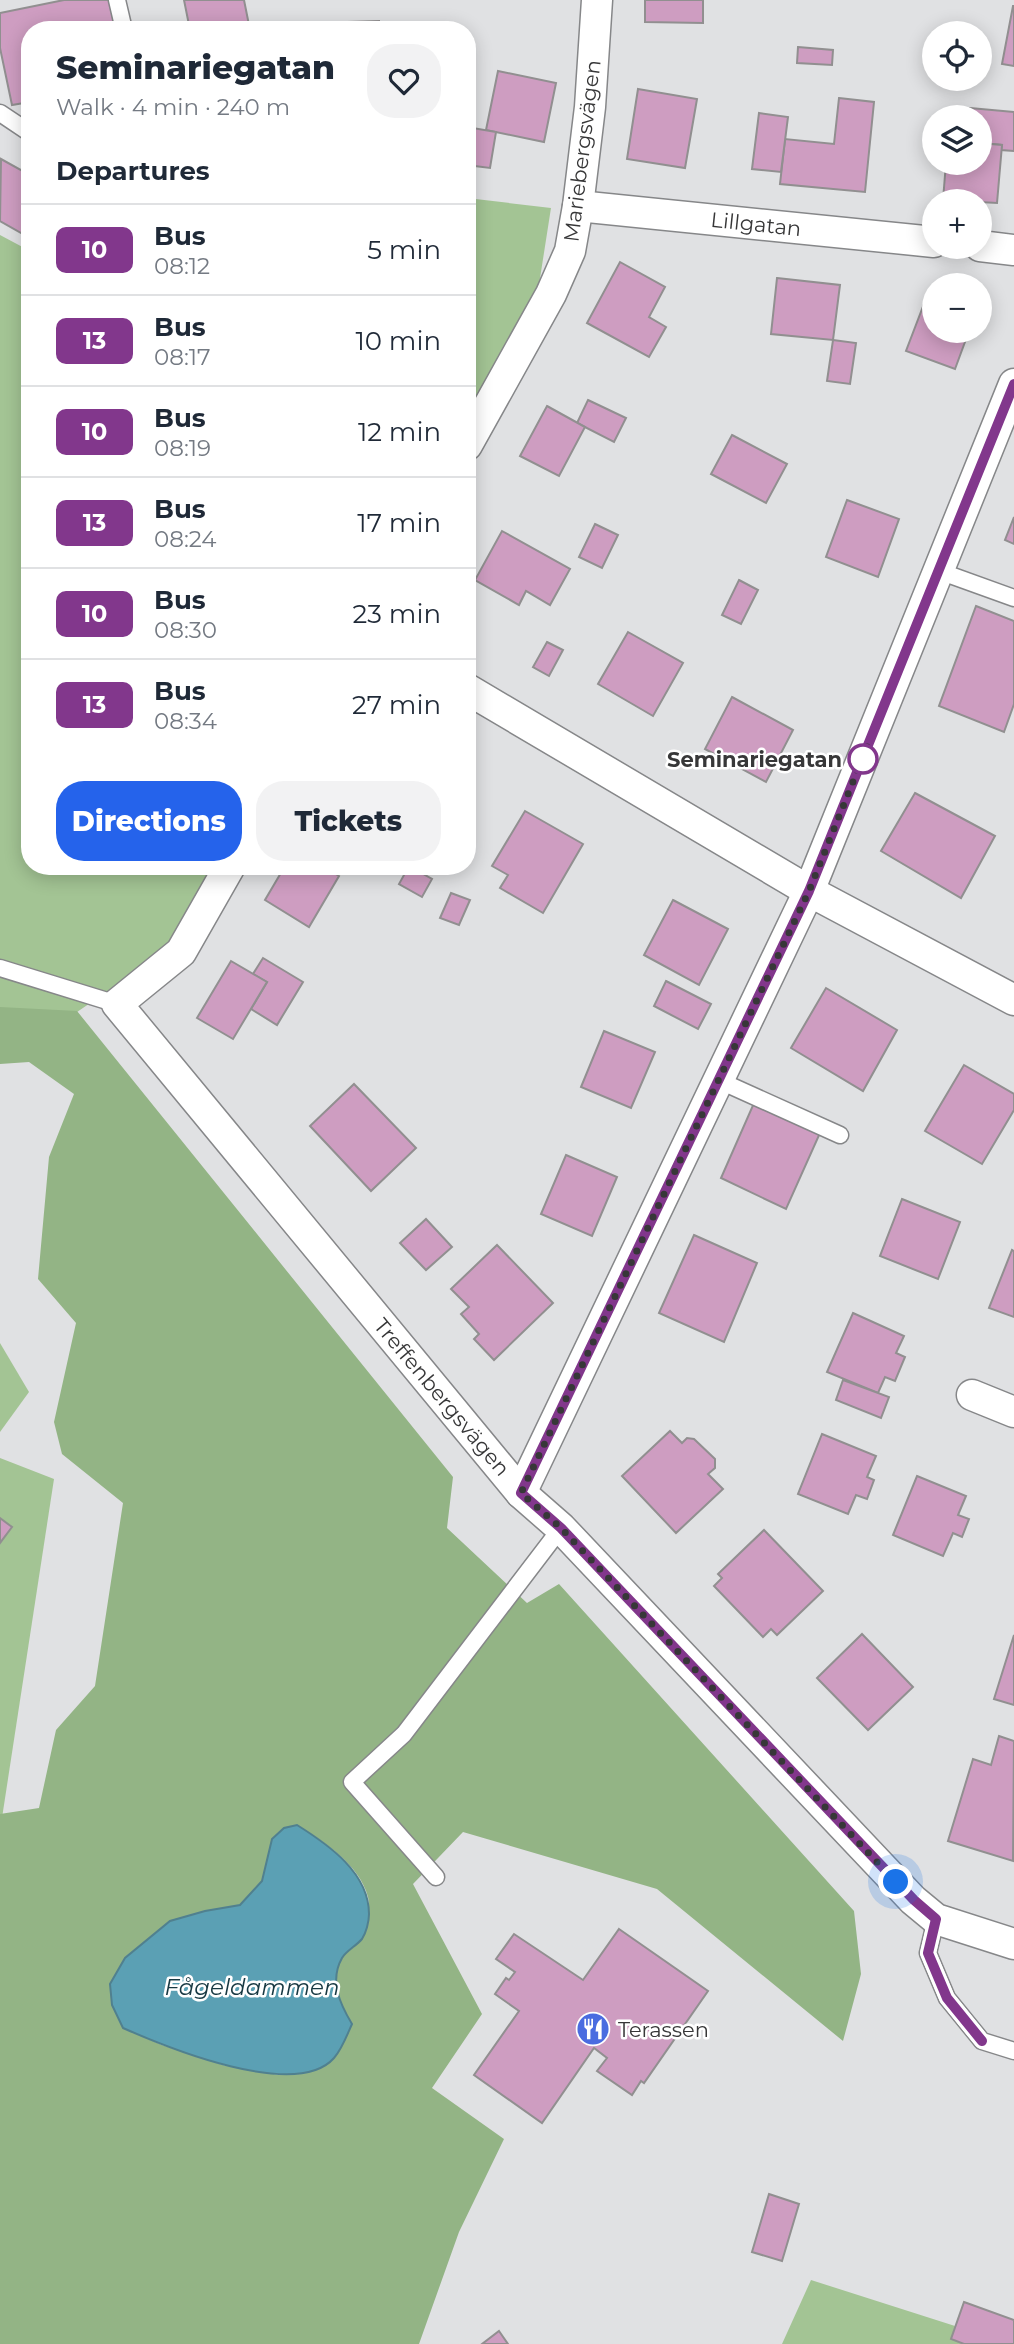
<!DOCTYPE html>
<meta charset="utf-8">
<style>
:root{--surface:#fff;--page:#f2f2f3;--text:#1f2937;--muted:#747a83;--line:#e0e1e3;--accent:#2563eb}
body{margin:0;font-family:Montserrat,sans-serif;background:var(--page);color:var(--text);height:100vh;display:flex;flex-direction:column;font-size:26px;white-space:nowrap}
*{box-sizing:border-box;margin:0}
p{font-size:23px;color:var(--muted)}
.icon{flex:none;width:38px;height:38px;fill:none;stroke:currentColor;stroke-width:2;stroke-linecap:round;stroke-linejoin:round}
.map{position:relative;flex:1;overflow:hidden}
.side{position:absolute;left:21px;top:21px;width:455px;height:854px;display:flex;flex-direction:column;background:var(--surface);border-radius:28px;box-shadow:0 4px 18px #0003}
.side>*{flex:none}
.badge{padding:0 14px;border-radius:10px;font-size:24px;line-height:46px}
.buttons{position:absolute;left:922px;top:21px;display:grid;gap:14px}
.buttons a{display:grid;place-items:center;width:70px;height:70px;border-radius:50%;background:var(--surface);box-shadow:0 4px 18px #0003;font-size:35px}
.you{position:absolute;width:35px;height:35px;margin:-18px;border:5px solid #fff;border-radius:50%;background:#1a73e8;box-shadow:0 0 0 10px #1a73e833}
.map>.badge{position:absolute;translate:-50% -50%;box-shadow:0 0 0 4px #fff}
h2{padding:0 35px;font-size:26px;line-height:63px}
.round{display:grid;place-items:center;flex:none;width:74px;height:74px;border-radius:28px;background:var(--page)}
.summary{display:flex;align-items:center;justify-content:space-between;height:119px;padding:0 35px}
h1{font-size:33px;font-weight:800;line-height:52px}
.action{display:flex;gap:14px;margin-top:auto;padding:14px 35px}
.action a{flex:1;height:80px;border-radius:28px;background:var(--accent);color:#fff;font-size:28px;font-weight:800;line-height:80px;text-align:center}
.action a+a{background:var(--page);color:var(--text)}
ul{padding:0;list-style:none}
li{display:flex;align-items:center;gap:21px;height:91px;padding:0 35px;border-top:2px solid var(--line)}
li div{flex:1}
li b{display:block;font-size:26px}
li em{font-style:normal}
li .badge{min-width:77px;font-weight:700;text-align:center}
.map>svg:first-child{display:block}
.green{fill:#a3c494}
.forest{fill:#93b485;fill-rule:evenodd}
.water{fill:#5ba0b4;stroke:#50808f;stroke-width:2}
.building{fill:#ce9dc1;stroke:#918f90;stroke-width:2}
.lines{fill:none;stroke-linecap:round;stroke-linejoin:round}
.lane-casing{stroke:#868789;stroke-width:19}
.street-casing{stroke:#868789;stroke-width:33}
.lane{stroke:#fff;stroke-width:16}
.street{stroke:#fff;stroke-width:30}
.line-casing{stroke:#fff;stroke-width:16}
.line{stroke:#82378c;stroke-width:10}
.walk{stroke:#373738;stroke-width:7;stroke-dasharray:0 12.6}
.stop-dot{fill:#fff;stroke:#82378c;stroke-width:3.5}
.labels{text-anchor:middle;dominant-baseline:central;stroke-width:5;stroke-linejoin:round;paint-order:stroke}
.street-label{font-size:21px;fill:#373738;stroke:#fff}
.stop-label{font-size:21px;font-weight:bold;fill:#373738;stroke:#fff;text-anchor:end}
.poi-label{font-size:21px;fill:#373738;stroke:#fff;text-anchor:start}
.water-label{font-size:23px;font-style:italic;fill:#173842;stroke:#fff}
</style>
<div class="map">
<svg width="1014" height="2344" viewBox="0 0 1014 2344">
<rect width="100%" height="100%" fill="#e0e1e3"/>
<g class="green">
<polygon points="467,198 551,208 538,291 467,418"/>
<polygon points="0,235 30,251 30,866 221,866 180,942 77,1012 0,1008"/>
<polygon points="0,1343 29,1392 0,1432"/>
<polygon points="0,1458 54,1479 0,1831"/>
<polygon points="811,2280 955,2326 951,2339 964,2344 782,2344"/>
</g>
<path class="forest" d="M0 1007 77 1011 453 1477 447 1528 527 1603 559 1584 854 1911 861 1974 843 2041 657 1889 463 1832 413 1884 482 2014 432 2088 504 2139 459 2232 419 2344H0V1814L39 1808 56 1730 95 1686 123 1503 62 1454 54 1422 76 1323 38 1279 49 1157 74 1094 29 1062 0 1064ZM297 1825C323 1841 360 1865 368 1897 370 1904 367 1912 366 1919 365 1925 365 1934 361 1940 356 1947 346 1951 342 1958 329 1981 340 2004 352 2025L279 2075 223 2065 162 2045 123 2028 112 2005 110 1984 125 1958 145 1943 205 1911 240 1906 262 1881Z"/>
<path class="water" d="M297 1825C329 1845 369 1873 369 1914 369 1922 366 1933 362 1939 356 1946 346 1951 342 1958 329 1981 340 2004 352 2024 347 2035 342 2049 334 2058 296 2101 166 2047 123 2028L112 2005 110 1984 125 1958 170 1921 205 1911 240 1905 262 1881 272 1839 284 1828Z"/>
<g class="building">
<polygon points="64,0 111,0 117,30 30,30 30,102 12,105 0,48 0,13"/>
<polygon points="184,0 244,0 250,30 190,30"/>
<polygon points="645,0 703,0 703,23 645,22"/>
<polygon points="1013,6 1014,6 1014,66 1002,64"/>
<polygon points="379,21 379,30 348,30 348,22"/>
<polygon points="798,47 833,50 832,65 797,63"/>
<polygon points="498,71 556,83 544,142 486,130"/>
<polygon points="638,89 697,99 685,168 627,159"/>
<polygon points="839,98 874,102 865,192 780,184 785,139 834,144"/>
<polygon points="970,108 1014,112 1014,151 1001,150 1002,145 980,143 980,117 970,117"/>
<polygon points="759,113 788,117 781,172 752,169"/>
<polygon points="467,127 496,132 490,168 467,165"/>
<polygon points="980,143 1002,145 997,203 943,200 946,163 980,163"/>
<polygon points="1,159 30,175 30,238 0,221"/>
<polygon points="620,262 665,287 649,317 666,327 649,357 587,323"/>
<polygon points="777,278 840,285 833,340 771,334"/>
<polygon points="927,296 934,299 934,331 969,331 955,369 906,351"/>
<polygon points="833,340 856,343 850,384 827,381"/>
<polygon points="588,400 626,418 614,442 577,423"/>
<polygon points="547,406 585,427 559,476 520,456"/>
<polygon points="732,435 787,464 766,503 711,474"/>
<polygon points="847,500 899,519 878,577 826,557"/>
<polygon points="1014,517 1014,544 1005,540"/>
<polygon points="595,524 618,535 602,568 579,557"/>
<polygon points="502,531 570,569 550,605 526,591 519,605 475,580"/>
<polygon points="739,580 758,590 741,624 722,615"/>
<polygon points="976,606 1014,621 1014,704 1004,732 939,706"/>
<polygon points="628,632 683,663 653,716 598,684"/>
<polygon points="547,642 563,650 549,676 533,667"/>
<polygon points="732,697 793,730 766,782 705,749"/>
<polygon points="915,793 995,836 961,898 881,851"/>
<polygon points="525,811 583,844 543,913 500,888 508,875 492,866"/>
<polygon points="285,866 322,866 339,876 309,927 265,900"/>
<polygon points="409,866 432,879 422,897 399,884"/>
<polygon points="451,893 470,900 459,925 440,918"/>
<polygon points="673,900 728,929 699,985 644,955"/>
<polygon points="263,958 303,982 277,1025 251,1009 267,982 253,974"/>
<polygon points="231,961 267,982 233,1039 197,1018"/>
<polygon points="666,981 711,1004 698,1029 654,1006"/>
<polygon points="826,988 897,1030 863,1091 791,1048"/>
<polygon points="604,1031 655,1052 631,1108 581,1087"/>
<polygon points="964,1065 1014,1094 1014,1110 982,1164 925,1131"/>
<polygon points="354,1084 416,1148 371,1191 310,1126"/>
<polygon points="754,1103 820,1133 786,1209 721,1178"/>
<polygon points="566,1155 617,1177 592,1236 541,1214"/>
<polygon points="902,1199 960,1222 938,1279 880,1256"/>
<polygon points="426,1219 452,1247 426,1270 400,1243"/>
<polygon points="694,1235 757,1263 724,1342 659,1313"/>
<polygon points="497,1245 553,1303 494,1360 474,1339 479,1334 461,1314 469,1307 451,1289"/>
<polygon points="1012,1250 1014,1251 1014,1317 989,1308"/>
<polygon points="853,1313 904,1336 896,1353 905,1357 895,1381 885,1377 878,1393 827,1372"/>
<polygon points="843,1380 889,1397 881,1418 836,1400"/>
<polygon points="670,1431 682,1443 687,1438 694,1439 715,1459 715,1468 708,1474 723,1489 676,1533 622,1476"/>
<polygon points="822,1434 876,1456 867,1477 874,1480 867,1499 856,1495 848,1514 798,1494"/>
<polygon points="917,1476 966,1496 958,1515 969,1519 962,1537 953,1533 943,1556 893,1535"/>
<polygon points="0,1518 12,1527 0,1543"/>
<polygon points="764,1530 823,1591 777,1635 771,1629 763,1637 714,1586 722,1578 718,1574"/>
<polygon points="862,1634 913,1687 868,1730 817,1678"/>
<polygon points="1014,1635 1014,1705 994,1699"/>
<polygon points="999,1736 1014,1741 1013,1861 948,1841 973,1759 991,1765"/>
<polygon points="619,1929 708,1991 644,2083 641,2081 632,2095 597,2071 607,2058 594,2048 542,2123 474,2075 519,2011 495,1994 506,1978 509,1980 515,1972 496,1959 514,1934 583,1980"/>
<polygon points="769,2194 799,2204 782,2261 752,2252"/>
<polygon points="964,2302 1014,2320 1014,2344 964,2344 951,2339"/>
<polygon points="499,2331 508,2344 482,2344"/>
</g>
<g class="lines">
<defs>
<g id="lane">
<polyline points="117,0 124,30"/>
<polyline points="0,113 30,133"/>
<polyline points="939,571 1014,598"/>
<polyline points="0,968 117,1004"/>
<polyline points="718,1080 840,1135"/>
<polyline points="436,1877 352,1782 404,1734 561,1528"/>
<polyline points="936,1919 928,1953 947,1998 982,2041 1014,2051"/>
</g>
<g id="street">
<polyline points="578,206 934,242"/>
<polyline points="980,246 1014,250"/>
<polyline points="467,445 551,294 570,251 578,206 590,107 597,0"/>
<polyline points="467,689 809,891 1014,1000"/>
<polyline points="230,866 181,952 117,1004 521,1493 561,1528 913,1900 936,1919 1014,1944"/>
<polyline points="972,1395 1014,1412"/>
<polyline points="521,1493 809,891 1014,384"/>
</g>
</defs>
<use href="#lane" class="lane-casing"/>
<use href="#street" class="street-casing"/>
<use href="#lane" class="lane"/>
<use href="#street" class="street"/>
</g>
<g class="lines">
<defs>
<polyline id="line" points="982,2041 947,1998 928,1953 936,1919 914,1900 561,1528 521,1493 809,891 1014,384"/>
</defs>
<use href="#line" class="line-casing"/>
<use href="#line" class="line"/>
<polyline class="walk" points="863,759 867,747 809,891 521,1493 561,1528 896,1882"/>
</g>
<defs>
<symbol id="restaurant-disc" viewBox="-11 -11 22 22"><circle r="9.5" fill="#4a6ce0" stroke="#fff"/><path d="M-5-6h1v4h1v-4h1v4h1v-4h1v5L-1.5 .5V6h-2V.5L-5-1ZM5-6V6H3V1.5H1.5Q1.5-4 5-6Z" fill="#fff"/></symbol>
</defs>
<g fill-rule="evenodd">
<use href="#restaurant-disc" x="574" y="2010" width="38" height="38"/>
</g>
<circle class="stop-dot" cx="863" cy="759" r="14"/>
<g class="labels">
<g class="street-label">
<text transform="translate(582 151) rotate(-83)">Mariebergsvägen</text>
<text transform="translate(756 224) rotate(6)">Lillgatan</text>
<text transform="translate(442 1397) rotate(50)">Treffenbergsvägen</text>
</g>
<g class="stop-label">
<text x="842" y="759">Seminariegatan</text>
</g>
<g class="poi-label">
<text x="618" y="2029">Terassen</text>
</g>
<g class="water-label">
<text x="252" y="1987">Fågeldammen</text>
</g>
</g>
</svg>
<div class="buttons">
<a><svg class="icon" aria-label="locate" viewBox="0 0 24 24"><circle cx="12" cy="12" r="6"/><path d="M12 2v4M12 18v4M2 12h4M18 12h4"/></svg></a>
<a><svg class="icon" aria-label="layers" viewBox="0 0 24 24"><path d="M12 4l9 5-9 5-9-5zM3 14l9 5 9-5"/></svg></a>
<a>+</a>
<a>−</a>
</div>
<div class="you" style="left:896px;top:1882px"></div>
<section class="side">
<div class="summary"><div><h1>Seminariegatan</h1><p>Walk · 4 min · 240 m</p></div><a class="round"><svg class="icon" aria-label="heart" viewBox="0 0 24 24"><path d="M12 20l-8-8c-3-5 5-10 8-4 3-6 11-1 8 4z"/></svg></a></div>
<h2>Departures</h2>
<ul>
<li><span class="badge" style="background:#82378c;color:#fff">10</span><div><b>Bus</b><p>08:12</p></div><em>5 min</em></li>
<li><span class="badge" style="background:#82378c;color:#fff">13</span><div><b>Bus</b><p>08:17</p></div><em>10 min</em></li>
<li><span class="badge" style="background:#82378c;color:#fff">10</span><div><b>Bus</b><p>08:19</p></div><em>12 min</em></li>
<li><span class="badge" style="background:#82378c;color:#fff">13</span><div><b>Bus</b><p>08:24</p></div><em>17 min</em></li>
<li><span class="badge" style="background:#82378c;color:#fff">10</span><div><b>Bus</b><p>08:30</p></div><em>23 min</em></li>
<li><span class="badge" style="background:#82378c;color:#fff">13</span><div><b>Bus</b><p>08:34</p></div><em>27 min</em></li>
</ul>
<div class="action"><a>Directions</a><a>Tickets</a></div>
</section>
</div>
